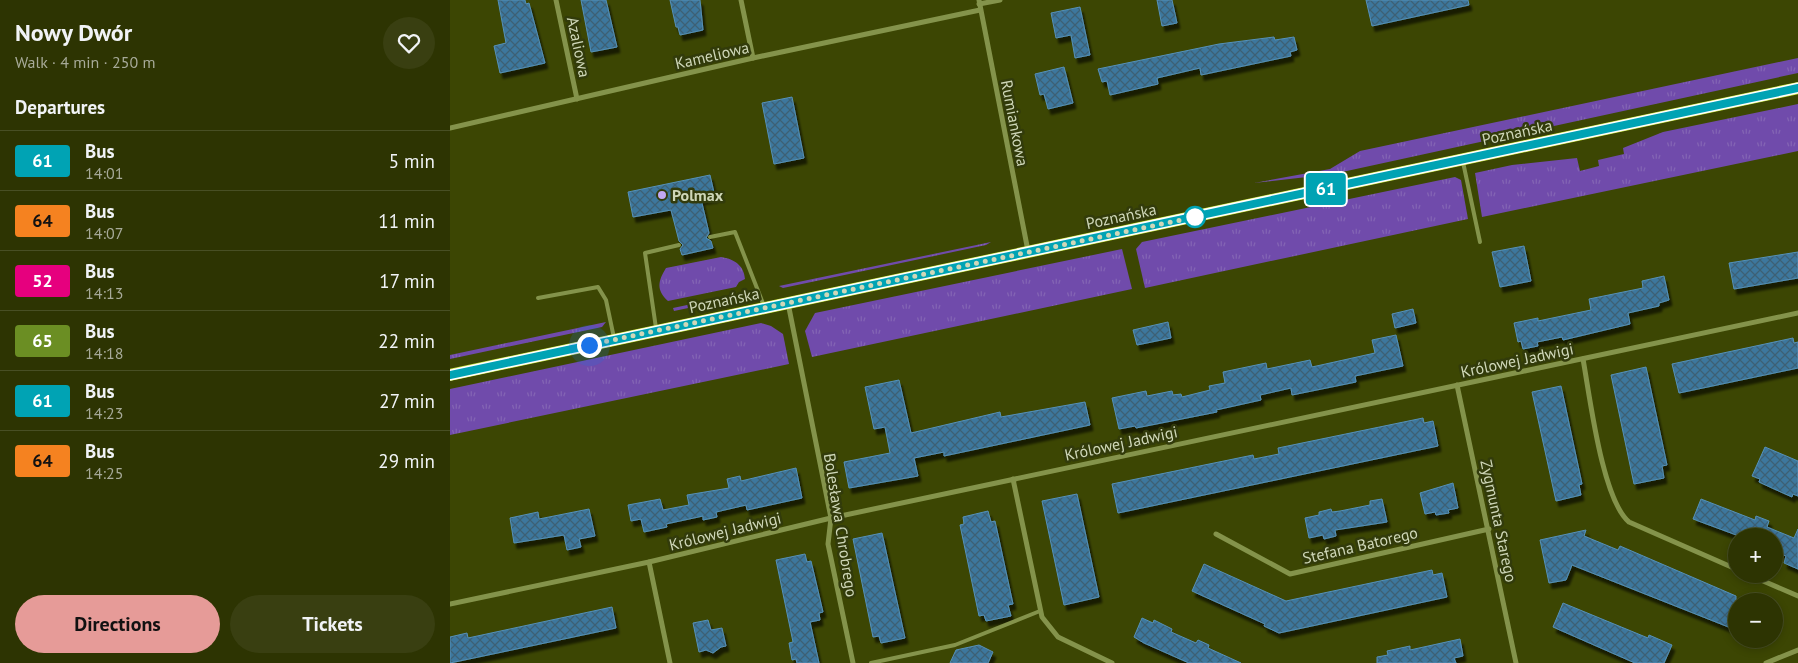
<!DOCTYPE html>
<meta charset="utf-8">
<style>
:root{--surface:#2d3402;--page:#393f11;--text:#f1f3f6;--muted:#a7aa99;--line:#484f24;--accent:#e69b98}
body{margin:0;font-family:"PT Sans",sans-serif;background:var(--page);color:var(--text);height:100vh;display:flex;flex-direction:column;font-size:19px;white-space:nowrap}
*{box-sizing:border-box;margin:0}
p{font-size:16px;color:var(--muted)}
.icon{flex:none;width:28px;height:28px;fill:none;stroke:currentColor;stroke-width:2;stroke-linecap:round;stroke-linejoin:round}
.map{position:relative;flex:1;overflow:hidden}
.details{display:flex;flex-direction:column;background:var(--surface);width:450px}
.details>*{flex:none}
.badge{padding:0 10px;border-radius:4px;font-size:18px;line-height:32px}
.tools{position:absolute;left:1278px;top:528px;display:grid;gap:10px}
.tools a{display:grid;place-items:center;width:55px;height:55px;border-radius:50%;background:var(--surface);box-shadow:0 2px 8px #0003,0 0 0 1px var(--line);font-size:25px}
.you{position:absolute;width:25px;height:25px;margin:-12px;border:4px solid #fff;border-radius:50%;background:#1a73e8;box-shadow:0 0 0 8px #1a73e833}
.map>.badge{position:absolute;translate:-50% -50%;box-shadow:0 0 0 2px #fff}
h2{padding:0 15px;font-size:19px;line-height:45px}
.round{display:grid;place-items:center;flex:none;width:52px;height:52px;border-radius:26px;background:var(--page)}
.head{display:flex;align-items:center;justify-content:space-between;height:85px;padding:0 15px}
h1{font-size:24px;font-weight:600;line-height:38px}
.button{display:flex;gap:10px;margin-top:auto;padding:10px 15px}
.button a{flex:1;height:58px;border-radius:30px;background:var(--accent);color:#111;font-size:20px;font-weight:600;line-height:58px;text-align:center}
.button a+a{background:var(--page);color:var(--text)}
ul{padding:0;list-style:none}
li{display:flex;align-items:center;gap:15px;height:60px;padding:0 15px;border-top:1px solid var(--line)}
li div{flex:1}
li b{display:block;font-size:19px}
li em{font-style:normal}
li .badge{min-width:55px;font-weight:700;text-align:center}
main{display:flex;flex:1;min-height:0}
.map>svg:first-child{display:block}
.grass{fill:url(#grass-tufts)}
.building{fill:url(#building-cross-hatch);stroke:#5691b8;filter:url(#shadow)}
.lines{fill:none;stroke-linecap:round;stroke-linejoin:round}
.service{stroke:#84934b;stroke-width:4}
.minor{stroke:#84934b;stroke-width:5}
.primary{stroke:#c8e53c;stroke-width:12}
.line-casing{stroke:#fff;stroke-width:11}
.line{stroke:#00a3b4;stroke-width:8}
.walk{stroke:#cfd7b8;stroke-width:5;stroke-dasharray:0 9}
.poi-dot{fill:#c1a8f3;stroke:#323b0b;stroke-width:2}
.stop-dot{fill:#fff;stroke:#00a3b4;stroke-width:2.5}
.labels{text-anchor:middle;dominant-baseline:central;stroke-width:5;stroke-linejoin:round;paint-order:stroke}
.street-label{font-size:16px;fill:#cfd7b8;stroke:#323b0b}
.poi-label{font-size:16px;font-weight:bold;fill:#cfd7b8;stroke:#323b0b;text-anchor:start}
</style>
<main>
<section class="details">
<div class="head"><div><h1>Nowy Dwór</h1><p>Walk · 4 min · 250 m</p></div><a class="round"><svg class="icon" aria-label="heart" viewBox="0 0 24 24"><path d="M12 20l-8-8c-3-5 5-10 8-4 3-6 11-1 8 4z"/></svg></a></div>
<h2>Departures</h2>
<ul>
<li><span class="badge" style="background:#00a3b4;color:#fff">61</span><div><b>Bus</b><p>14:01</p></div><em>5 min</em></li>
<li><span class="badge" style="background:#f58220;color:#111">64</span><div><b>Bus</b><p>14:07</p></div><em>11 min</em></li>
<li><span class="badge" style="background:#e6007e;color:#fff">52</span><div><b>Bus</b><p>14:13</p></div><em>17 min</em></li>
<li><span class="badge" style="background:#6b8e23;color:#fff">65</span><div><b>Bus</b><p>14:18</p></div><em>22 min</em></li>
<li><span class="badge" style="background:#00a3b4;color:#fff">61</span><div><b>Bus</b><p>14:23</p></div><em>27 min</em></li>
<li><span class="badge" style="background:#f58220;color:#111">64</span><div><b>Bus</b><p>14:25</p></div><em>29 min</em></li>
</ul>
<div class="button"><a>Directions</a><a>Tickets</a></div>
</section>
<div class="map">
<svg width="1348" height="663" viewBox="0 0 1348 663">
<defs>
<pattern id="grass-tufts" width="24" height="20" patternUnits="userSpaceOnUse" patternTransform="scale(1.25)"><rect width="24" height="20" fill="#704bab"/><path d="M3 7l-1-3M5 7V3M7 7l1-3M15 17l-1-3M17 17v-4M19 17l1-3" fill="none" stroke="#8364b4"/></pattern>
<pattern id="building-cross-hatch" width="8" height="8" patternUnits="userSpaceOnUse" patternTransform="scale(1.25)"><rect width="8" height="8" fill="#3c779d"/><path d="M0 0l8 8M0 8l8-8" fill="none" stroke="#3d6174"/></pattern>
<filter id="shadow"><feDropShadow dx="3" dy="5.5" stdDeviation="1" flood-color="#0009"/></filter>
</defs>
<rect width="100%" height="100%" fill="#3c4603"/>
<g class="grass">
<polygon points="1348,58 1348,73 883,174 804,183 880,169 910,151"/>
<polygon points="1348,104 1348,151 1032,217 1025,173 1062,165 1127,158 1130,171 1149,166 1148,160 1174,154 1173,148 1213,132"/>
<polygon points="1005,177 1011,180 1018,219 695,288 686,249 692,242"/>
<polygon points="541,242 536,245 333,288 329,286"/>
<polygon points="672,249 682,289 362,357 355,331 365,313"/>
<path d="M271 257C284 259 294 265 295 279L289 282 286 287 218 301C206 290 208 281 216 268Z"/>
<polygon points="289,294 281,299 224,311 223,308"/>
<polygon points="156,322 152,327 0,359 0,355"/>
<polygon points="311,323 321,326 333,334 339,364 0,435 0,389"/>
</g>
<g class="building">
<polygon points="48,0 75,0 76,4 79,3 95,63 50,73 44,46 56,43"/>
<polygon points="131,0 156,0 167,47 141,52"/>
<polygon points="220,0 250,0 253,30 230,35 228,27 226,27"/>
<polygon points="707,0 722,0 727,23 712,26"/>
<polygon points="916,0 1018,0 1019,5 922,26"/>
<polygon points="630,7 640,55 625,58 621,35 606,38 601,13"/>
<polygon points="824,37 825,40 844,37 847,50 840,52 841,56 751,75 750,68 707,78 708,84 660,95 657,81 652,82 648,69 769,44"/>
<polygon points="614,67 623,103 598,109 594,94 590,95 585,74"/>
<polygon points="342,97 354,158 324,164 312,103"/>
<polygon points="260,175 265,197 251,199 259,233 256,238 261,241 263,248 232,255 230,249 233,245 229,241 221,210 183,217 178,192"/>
<polygon points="1074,246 1081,281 1050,287 1042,252"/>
<polygon points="1348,252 1348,278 1284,289 1279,263"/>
<polygon points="1214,276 1219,300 1209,303 1209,306 1178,313 1180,324 1113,340 1112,337 1087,342 1088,346 1073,349 1071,341 1068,342 1064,323 1088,318 1088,321 1141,310 1139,299 1193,288 1192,281"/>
<polygon points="963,309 966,323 945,328 942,314"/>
<polygon points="718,322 721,338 687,345 683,330"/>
<polygon points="946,335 953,366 905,376 906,382 842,395 841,388 810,395 811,400 766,410 767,412 686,428 685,426 669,429 662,398 696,391 697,396 722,391 723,395 731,394 732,397 760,390 759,386 775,383 773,372 816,363 817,369 860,360 862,367 925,353 922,340"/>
<polygon points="1343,338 1344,343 1348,342 1348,368 1229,393 1222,364"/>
<polygon points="1196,367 1217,465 1212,466 1214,478 1184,484 1161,375"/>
<polygon points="449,380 461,433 550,412 551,417 635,402 640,425 494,456 494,452 464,458 468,476 399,488 394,462 440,453 435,427 424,429 415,387"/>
<polygon points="1111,386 1132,484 1129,485 1131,495 1106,501 1082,392"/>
<polygon points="973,418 974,423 983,421 988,446 668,513 662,484 803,455 804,459 829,454 828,448"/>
<polygon points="1315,447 1348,461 1348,496 1343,494 1342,497 1322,488 1309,482 1310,479 1302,476"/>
<polygon points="346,468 352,498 297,510 296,505 266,512 267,517 253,520 253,516 216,524 217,527 194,532 191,519 181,521 178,505 210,499 213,510 239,505 237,495 279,488 277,479 290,476 291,481"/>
<polygon points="1003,483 1008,508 998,510 999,513 986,515 985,512 975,514 970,493"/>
<polygon points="627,494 649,597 614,605 592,501"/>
<polygon points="932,499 937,522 885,530 886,536 874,539 873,535 859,538 855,518 869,515 869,512 881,509 882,512 890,511 920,505 920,501"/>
<polygon points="1251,499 1305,520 1306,516 1319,521 1317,527 1344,538 1348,529 1348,569 1334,563 1336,556 1324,551 1324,536 1289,536 1243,519"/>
<polygon points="139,509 145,536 129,539 131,547 117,550 114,535 64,543 60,518 88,512 89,519"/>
<polygon points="538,511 541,522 545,521 563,604 558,605 561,616 536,621 534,615 529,616 510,525 514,524 513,517"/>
<polygon points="1136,530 1134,536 1168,550 1170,546 1286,596 1286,630 1122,565 1116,580 1099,583 1090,540"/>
<polygon points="432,533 455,638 431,643 429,636 423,637 403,539"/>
<polygon points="355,554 357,562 361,561 373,612 369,613 370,620 360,622 369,663 347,663 346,659 342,660 339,643 343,642 326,560"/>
<polygon points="754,564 836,601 982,570 983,575 992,573 997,597 829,633 814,626 815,624 742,591"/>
<polygon points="1113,603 1198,638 1199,635 1222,645 1214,663 1185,663 1103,627"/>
<polygon points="162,607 166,628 0,663 0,637 17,633 18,638"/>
<polygon points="692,618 703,623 704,620 722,629 721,632 746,643 748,640 759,645 758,648 791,663 739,663 694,643 684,637"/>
<polygon points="258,620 261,630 272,628 276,646 271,647 263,653 256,650 249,652 243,623"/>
<polygon points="1010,639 1013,656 1004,658 1006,663 927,663 927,657 938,655 937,651 960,646 960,650"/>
<polygon points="529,645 543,652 538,663 500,663 506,650"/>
</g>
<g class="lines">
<g class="service">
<polyline points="1013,162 1030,242"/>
<polyline points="260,237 285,232 314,306"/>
<polyline points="88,298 148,287 156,300 164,338"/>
<polyline points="206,328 195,253 229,245"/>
<polyline points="421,663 505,645 590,611"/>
</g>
<g class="minor">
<polyline points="106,0 127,99"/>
<polyline points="291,0 303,58"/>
<polyline points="529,0 578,251"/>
<polyline points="529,4 550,0"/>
<polyline points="0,128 303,58 530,10"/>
<polyline points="338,303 381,518 378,544 403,663"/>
<path d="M1133 359C1140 397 1152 499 1179 522L1286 569"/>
<polyline points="1007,385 1066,663"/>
<polyline points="563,479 592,617 608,637 662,663"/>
<polyline points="766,534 840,574 1039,529"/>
<polyline points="199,562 220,663"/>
<polyline points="1297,574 1348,596"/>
<polyline points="0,604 199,562 381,518 1348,313"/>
<polyline points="1316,663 1348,650"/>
</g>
<polyline class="primary" points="0,375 1348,88"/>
</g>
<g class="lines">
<defs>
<polyline id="line" points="0,375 1348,88"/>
</defs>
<use href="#line" class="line-casing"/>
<use href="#line" class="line"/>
<polyline class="walk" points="139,345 745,217"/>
</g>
<circle class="poi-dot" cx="212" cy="195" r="5"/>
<circle class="stop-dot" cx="745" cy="217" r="10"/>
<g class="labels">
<g class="street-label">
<text transform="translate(129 47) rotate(78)">Azaliowa</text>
<text transform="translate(262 55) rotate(-13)">Kameliowa</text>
<text transform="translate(565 123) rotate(79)">Rumiankowa</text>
<text transform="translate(1067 132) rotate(-12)">Poznańska</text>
<text transform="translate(671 216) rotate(-12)">Poznańska</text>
<text transform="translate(274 300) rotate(-12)">Poznańska</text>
<text transform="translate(1067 360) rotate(-12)">Królowej Jadwigi</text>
<text transform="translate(671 443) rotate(-12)">Królowej Jadwigi</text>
<text transform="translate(1049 521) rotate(78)">Zygmunta Starego</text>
<text transform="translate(391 525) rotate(81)">Bolesława Chrobrego</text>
<text transform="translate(275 531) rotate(-14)">Królowej Jadwigi</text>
<text transform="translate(910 545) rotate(-13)">Stefana Batorego</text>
</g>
<g class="poi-label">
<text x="222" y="195">Polmax</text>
</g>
</g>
</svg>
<div class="tools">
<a>+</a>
<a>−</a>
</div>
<div class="you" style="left:139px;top:345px"></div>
<b class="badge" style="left:876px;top:189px;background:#00a3b4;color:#fff">61</b>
</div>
</main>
